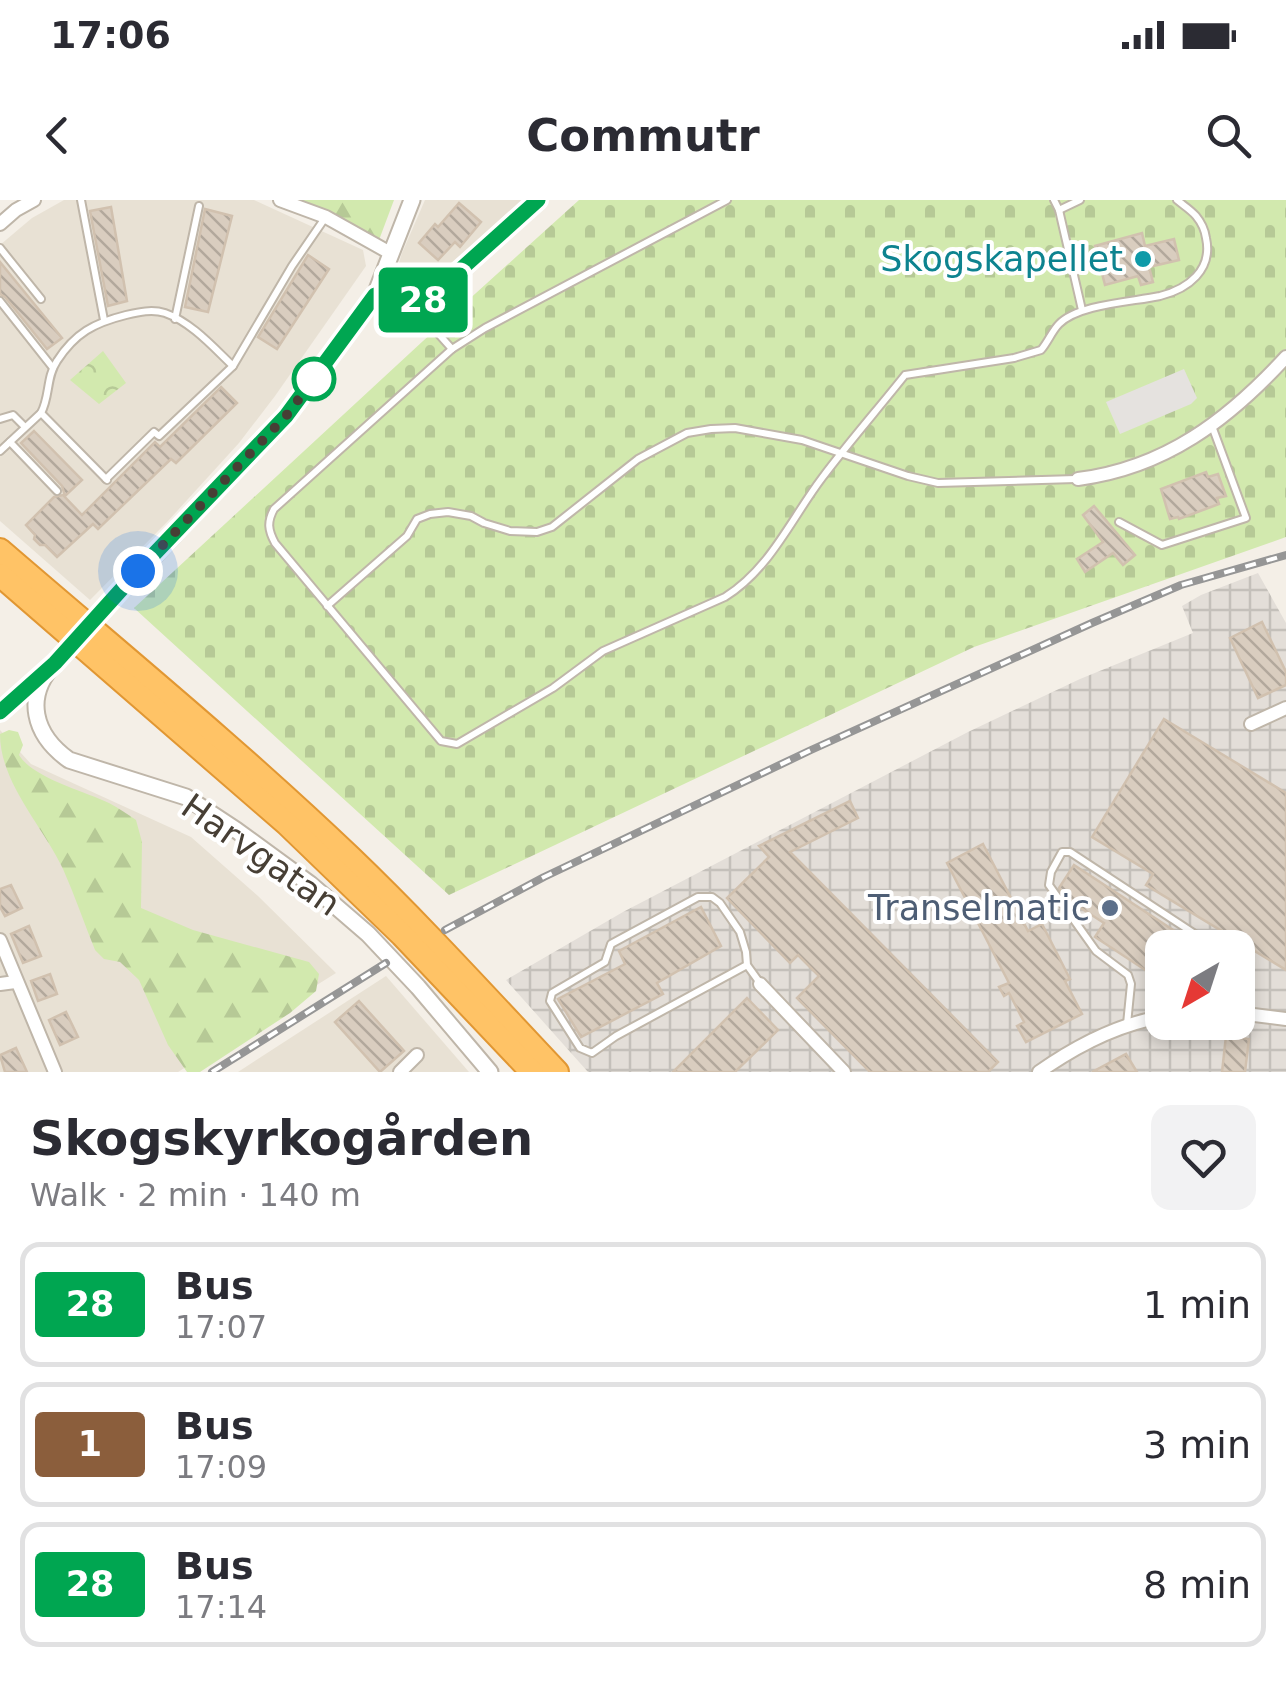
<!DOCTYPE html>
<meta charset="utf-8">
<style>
:root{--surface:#fff;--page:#f2f2f3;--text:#2b2b33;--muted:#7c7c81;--line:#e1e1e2}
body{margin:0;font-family:"DejaVu Sans",sans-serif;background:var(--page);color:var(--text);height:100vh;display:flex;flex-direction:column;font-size:38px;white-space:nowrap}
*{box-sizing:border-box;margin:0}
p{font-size:32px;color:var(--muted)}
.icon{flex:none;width:55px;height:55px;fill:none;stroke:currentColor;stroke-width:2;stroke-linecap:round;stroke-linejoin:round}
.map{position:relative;height:872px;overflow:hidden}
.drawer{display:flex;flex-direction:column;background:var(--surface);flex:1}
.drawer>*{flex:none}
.badge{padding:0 20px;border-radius:8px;font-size:35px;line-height:65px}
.needle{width:65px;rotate:219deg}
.controls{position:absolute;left:1145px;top:730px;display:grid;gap:20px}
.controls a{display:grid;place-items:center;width:110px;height:110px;border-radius:20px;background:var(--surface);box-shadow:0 5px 15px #0003;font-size:50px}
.you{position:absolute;width:50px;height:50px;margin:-25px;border:8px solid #fff;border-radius:50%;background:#1a73e8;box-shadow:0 0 0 15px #1a73e833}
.map>.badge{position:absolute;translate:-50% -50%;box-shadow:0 0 0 5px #fff}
.round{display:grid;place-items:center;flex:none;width:105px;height:105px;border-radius:20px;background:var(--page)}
.overview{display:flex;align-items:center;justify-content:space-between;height:170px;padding:0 30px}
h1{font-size:48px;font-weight:700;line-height:75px}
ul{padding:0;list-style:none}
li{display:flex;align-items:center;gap:30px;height:125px;margin:0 20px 15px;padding:0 10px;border:5px solid var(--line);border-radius:20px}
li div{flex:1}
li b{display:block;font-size:38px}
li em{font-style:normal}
li .badge{min-width:110px;font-weight:700;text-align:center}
.status{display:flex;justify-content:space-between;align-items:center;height:70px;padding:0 50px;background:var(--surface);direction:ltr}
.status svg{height:28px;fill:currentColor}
header{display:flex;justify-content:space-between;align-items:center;height:130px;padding:0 30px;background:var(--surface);font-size:45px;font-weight:700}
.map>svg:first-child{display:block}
.residential{fill:#e8e1d4}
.industrial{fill:url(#industrial-grid);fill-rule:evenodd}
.forest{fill:url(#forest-firs)}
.cemetery{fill:url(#cemetery-stones)}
.park{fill:url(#park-crowns)}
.parking{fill:#e5e2df}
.building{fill:url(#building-back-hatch);stroke:#d1c1af;stroke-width:2.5}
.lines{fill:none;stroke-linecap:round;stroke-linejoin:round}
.service-casing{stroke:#bfb6a9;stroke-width:10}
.minor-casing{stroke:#bfb6a9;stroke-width:16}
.tertiary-casing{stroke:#bfb6a9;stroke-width:19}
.motorway-casing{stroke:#e19733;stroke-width:26}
.service{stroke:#fff;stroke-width:6}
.minor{stroke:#fff;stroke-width:12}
.tertiary{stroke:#fff;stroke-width:15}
.motorway{stroke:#ffc366;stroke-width:22}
.rail-casing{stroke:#969696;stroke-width:8}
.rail{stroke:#fff;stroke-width:4;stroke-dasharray:11;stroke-linecap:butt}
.line-casing{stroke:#fff;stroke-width:22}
.line{stroke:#00a651;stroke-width:15}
.walk{stroke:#473f35;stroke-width:10;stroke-dasharray:0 18}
.culture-dot{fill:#0f9aa8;stroke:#fff;stroke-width:4}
.stop-dot{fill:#fff;stroke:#00a651;stroke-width:5}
.service-dot{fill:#5c6f8a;stroke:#fff;stroke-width:4}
.labels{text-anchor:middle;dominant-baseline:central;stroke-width:8;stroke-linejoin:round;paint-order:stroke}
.culture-label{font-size:35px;fill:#0d838f;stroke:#fff;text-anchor:end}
.street-label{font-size:35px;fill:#473f35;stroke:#fff}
.service-label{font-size:35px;fill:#4e5e75;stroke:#fff;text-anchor:end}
</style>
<div class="status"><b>17:06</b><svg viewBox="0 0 49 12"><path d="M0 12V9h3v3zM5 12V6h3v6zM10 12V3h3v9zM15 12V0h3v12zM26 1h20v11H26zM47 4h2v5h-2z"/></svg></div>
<header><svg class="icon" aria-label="back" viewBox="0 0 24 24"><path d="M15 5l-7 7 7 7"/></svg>Commutr<svg class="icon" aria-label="search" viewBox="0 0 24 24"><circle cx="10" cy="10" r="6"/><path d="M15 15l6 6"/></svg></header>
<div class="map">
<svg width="1286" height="872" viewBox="0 0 1286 872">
<defs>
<pattern id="industrial-grid" width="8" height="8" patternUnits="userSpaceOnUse" patternTransform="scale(2.5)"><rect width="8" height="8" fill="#e3ded8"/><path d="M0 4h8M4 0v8" fill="none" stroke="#c4c0ba"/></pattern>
<pattern id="forest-firs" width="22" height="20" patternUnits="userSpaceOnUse" patternTransform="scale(2.5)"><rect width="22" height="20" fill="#d2e9ae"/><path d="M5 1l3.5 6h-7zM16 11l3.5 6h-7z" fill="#b6c996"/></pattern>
<pattern id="cemetery-stones" width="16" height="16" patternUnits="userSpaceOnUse" patternTransform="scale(2.5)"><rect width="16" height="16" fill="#d2e9ae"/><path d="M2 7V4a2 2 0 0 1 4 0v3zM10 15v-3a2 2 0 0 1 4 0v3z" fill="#b6c996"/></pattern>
<pattern id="park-crowns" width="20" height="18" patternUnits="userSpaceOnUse" patternTransform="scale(2.5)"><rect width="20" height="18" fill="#d2e9ae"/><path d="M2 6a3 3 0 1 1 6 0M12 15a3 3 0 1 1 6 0" fill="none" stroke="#b6c996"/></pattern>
<pattern id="building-back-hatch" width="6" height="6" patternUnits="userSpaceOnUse" patternTransform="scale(2.5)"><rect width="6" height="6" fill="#d9cdbf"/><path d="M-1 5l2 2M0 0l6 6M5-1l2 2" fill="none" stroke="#b2a89c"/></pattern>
</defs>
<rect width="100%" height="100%" fill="#f4efe7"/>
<g class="residential">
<polygon points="64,0 254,0 363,50 366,66 275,196 239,243 168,321 90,400 0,321 0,45 32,18"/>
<polygon points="425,0 524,0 415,94 400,88 394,79 402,53"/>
<polygon points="0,530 31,564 191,637 258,696 336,773 178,872 0,872"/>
<polygon points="386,776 469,872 238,872"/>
</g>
<path class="industrial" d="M1258 373 1286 423V872H588L506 780 623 712 968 532 1080 479 1193 433 1182 406 1201 395ZM1162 748H1238V822H1162Z"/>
<g class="forest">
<polygon points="294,0 394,0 379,40"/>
<path d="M9 530 18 532 23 545 19 555C33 578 84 591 109 603 119 608 127 614 136 620L142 642 141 708 193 730 309 762 319 774 316 791 290 813 200 872H187L168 845 139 780 120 762 104 759 95 750C84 723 75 696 63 669 43 626 0 583 0 534Z"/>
</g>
<polygon class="cemetery" points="579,0 1286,0 1286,337 974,447 449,695 134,408 423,141"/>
<polygon class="park" points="103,151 126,183 99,204 70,180"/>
<polygon class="parking" points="1184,169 1197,198 1191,204 1120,234 1106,202"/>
<g class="building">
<polygon points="459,3 481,22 460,47 455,42 438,60 419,43 435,24 438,27"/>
<polygon points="111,7 127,101 108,106 90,11"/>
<polygon points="205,9 232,16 208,112 185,107"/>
<polygon points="1142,33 1145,46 1174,39 1179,60 1149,67 1153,82 1141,85 1138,76 1105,85 1095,46"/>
<polygon points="308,55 329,69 277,149 258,137"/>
<polygon points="0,62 62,138 47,149 5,97 0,94"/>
<polygon points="221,187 237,203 176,263 171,259 98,329 93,324 57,357 45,345 40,345 34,339 35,335 26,325 54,297 63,295 82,315 155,242 160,247"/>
<polygon points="34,231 82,280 65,296 62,286 21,243"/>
<polygon points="1206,272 1208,277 1218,274 1226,296 1217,298 1219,304 1179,319 1178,317 1170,319 1161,289"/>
<polygon points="1094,306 1135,355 1123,365 1113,353 1085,372 1077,359 1103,342 1083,315"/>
<polygon points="1262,422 1286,472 1286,485 1258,498 1230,438"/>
<polygon points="1164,519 1286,593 1286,770 1146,685 1153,674 1092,637"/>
<polygon points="850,601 858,618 790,652 998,862 988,872 870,872 797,798 819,776 798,755 790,763 727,698 769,657 759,646"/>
<polygon points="983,644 1028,731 1042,724 1070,779 1065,781 1082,814 1026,842 1017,826 1024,822 1009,793 1004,796 999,787 1009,783 947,663"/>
<polygon points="1074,665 1199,747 1199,748 1162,748 1162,781 1095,737 1104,723 1067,699 1059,688"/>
<polygon points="11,685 22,708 5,716 0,707 0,689"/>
<polygon points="701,707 721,746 657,783 663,794 581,837 558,799 625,764 619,751"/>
<polygon points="29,726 41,756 23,763 11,734"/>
<polygon points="50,774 57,794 38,801 31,781"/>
<polygon points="747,798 778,830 735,872 673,872"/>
<polygon points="359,801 404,851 380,872 335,822"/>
<polygon points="66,812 78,837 60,845 49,820"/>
<polygon points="1226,836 1249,839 1245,872 1222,872"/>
<polygon points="16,848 27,872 5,872 0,855"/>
<polygon points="1126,854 1137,872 1092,872"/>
</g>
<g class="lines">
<defs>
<g id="service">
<polyline points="81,0 104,120"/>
<path d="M727 0 485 128 452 149 274 309C267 322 268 330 275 343L441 541 457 544 553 488 603 451 725 397C770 369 791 319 822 278 849 242 878 209 905 175L1014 158 1041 150C1048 142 1052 131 1059 124 1079 104 1132 102 1160 96 1188 89 1213 70 1206 38 1205 31 1201 22 1196 16 1191 10 1183 5 1177 0"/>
<polyline points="1054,0 1059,10 1082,110"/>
<polyline points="1059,10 1080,0"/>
<polyline points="0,48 41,99"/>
<polyline points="0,101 53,168"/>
<polyline points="419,102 435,130 452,149"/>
<polyline points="175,119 199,6"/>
<polyline points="41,213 107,280"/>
<polyline points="0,219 13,215 25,227"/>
<polyline points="10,242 57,291"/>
<path d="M0 251 41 213C50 197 46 177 57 161 75 133 94 123 126 115 139 112 152 109 165 113 191 122 213 147 233 166"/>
<polyline points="106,279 154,232 159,236 233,166 292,66 325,18"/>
<polyline points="1119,322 1162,345 1246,318 1212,226"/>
<polyline points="327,406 407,336 417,319 430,314 448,312 471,316 484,323 510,331 537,332 552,327 638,259 687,233 711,229 735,228 802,240 908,276 938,283 1076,279"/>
<polyline points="747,765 616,836 592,853 580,848 550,801 552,793 605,762 611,744 698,697 712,697 720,703 740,732 746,752 747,765 760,783"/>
<polyline points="1127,824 1131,784 1128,775 1096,751 1049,685 1051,672 1062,652 1070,652 1204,740 1207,748"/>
</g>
<g id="minor">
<polyline points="280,0 326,17 392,54"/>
<polyline points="0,24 16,10 34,0"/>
<path d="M1078 279C1165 268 1228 220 1286 157"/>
<polyline points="0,512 43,476"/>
<polyline points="1251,524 1286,508"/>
<polyline points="0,740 55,872"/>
<polyline points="0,784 15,782"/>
<polyline points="760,784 844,872"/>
<polyline points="1238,813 1286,819"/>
<polyline points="400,872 417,855"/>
<path d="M1039 872C1076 846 1118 824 1162 817"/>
</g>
<g id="tertiary">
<path d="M375 95C397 106 407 108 430 97L538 0"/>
<polyline points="100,414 286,216 375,95 412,0"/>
<path d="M55 463C23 497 34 535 69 560L186 597 236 630 310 684 368 734 418 787 490 872"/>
</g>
<g id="motorway">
<path d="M0 350C117 451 238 550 350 657 422 726 489 800 557 872"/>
<polyline points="0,375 287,624 402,735 532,872"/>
</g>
</defs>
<use href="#service" class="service-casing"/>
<use href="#minor" class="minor-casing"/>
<use href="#tertiary" class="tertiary-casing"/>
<use href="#motorway" class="motorway-casing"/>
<use href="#service" class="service"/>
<use href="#minor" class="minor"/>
<use href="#tertiary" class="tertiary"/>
<use href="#motorway" class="motorway"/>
<defs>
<g id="rail">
<polyline points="445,730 544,677 811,550 1092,423 1181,385 1286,355"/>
<polyline points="212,872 386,763"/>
</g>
</defs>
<use href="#rail" class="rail-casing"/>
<use href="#rail" class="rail"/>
</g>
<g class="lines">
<defs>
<path id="line" d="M0 512 55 463 138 371 286 216 375 95C397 106 407 108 430 97L538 0"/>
</defs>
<use href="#line" class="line-casing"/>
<use href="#line" class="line"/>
<polyline class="walk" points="138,371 286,216 314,179"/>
</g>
<circle class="culture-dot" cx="1143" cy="59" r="10"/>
<circle class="stop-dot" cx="314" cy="179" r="20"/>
<circle class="service-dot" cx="1110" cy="708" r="10"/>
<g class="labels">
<g class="culture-label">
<text x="1123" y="59">Skogskapellet</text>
</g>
<g class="street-label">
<text transform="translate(261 655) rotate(35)">Harvgatan</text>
</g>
<g class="service-label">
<text x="1090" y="708">Transelmatic</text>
</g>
</g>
</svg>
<div class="controls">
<a><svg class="needle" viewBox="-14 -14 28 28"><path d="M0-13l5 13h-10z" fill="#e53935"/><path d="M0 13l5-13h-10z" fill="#7c7c81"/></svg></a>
</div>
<div class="you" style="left:138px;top:371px"></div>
<b class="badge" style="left:423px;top:100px;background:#00a651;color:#fff">28</b>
</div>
<section class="drawer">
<div class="overview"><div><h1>Skogskyrkogården</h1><p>Walk · 2 min · 140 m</p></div><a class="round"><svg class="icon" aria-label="heart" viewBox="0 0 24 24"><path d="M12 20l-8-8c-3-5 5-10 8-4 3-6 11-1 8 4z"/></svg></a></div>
<ul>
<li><span class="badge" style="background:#00a651;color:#fff">28</span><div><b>Bus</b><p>17:07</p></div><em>1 min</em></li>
<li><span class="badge" style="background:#8b5e3c;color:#fff">1</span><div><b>Bus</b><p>17:09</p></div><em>3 min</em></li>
<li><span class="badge" style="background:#00a651;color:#fff">28</span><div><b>Bus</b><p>17:14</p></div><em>8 min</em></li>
</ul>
</section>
